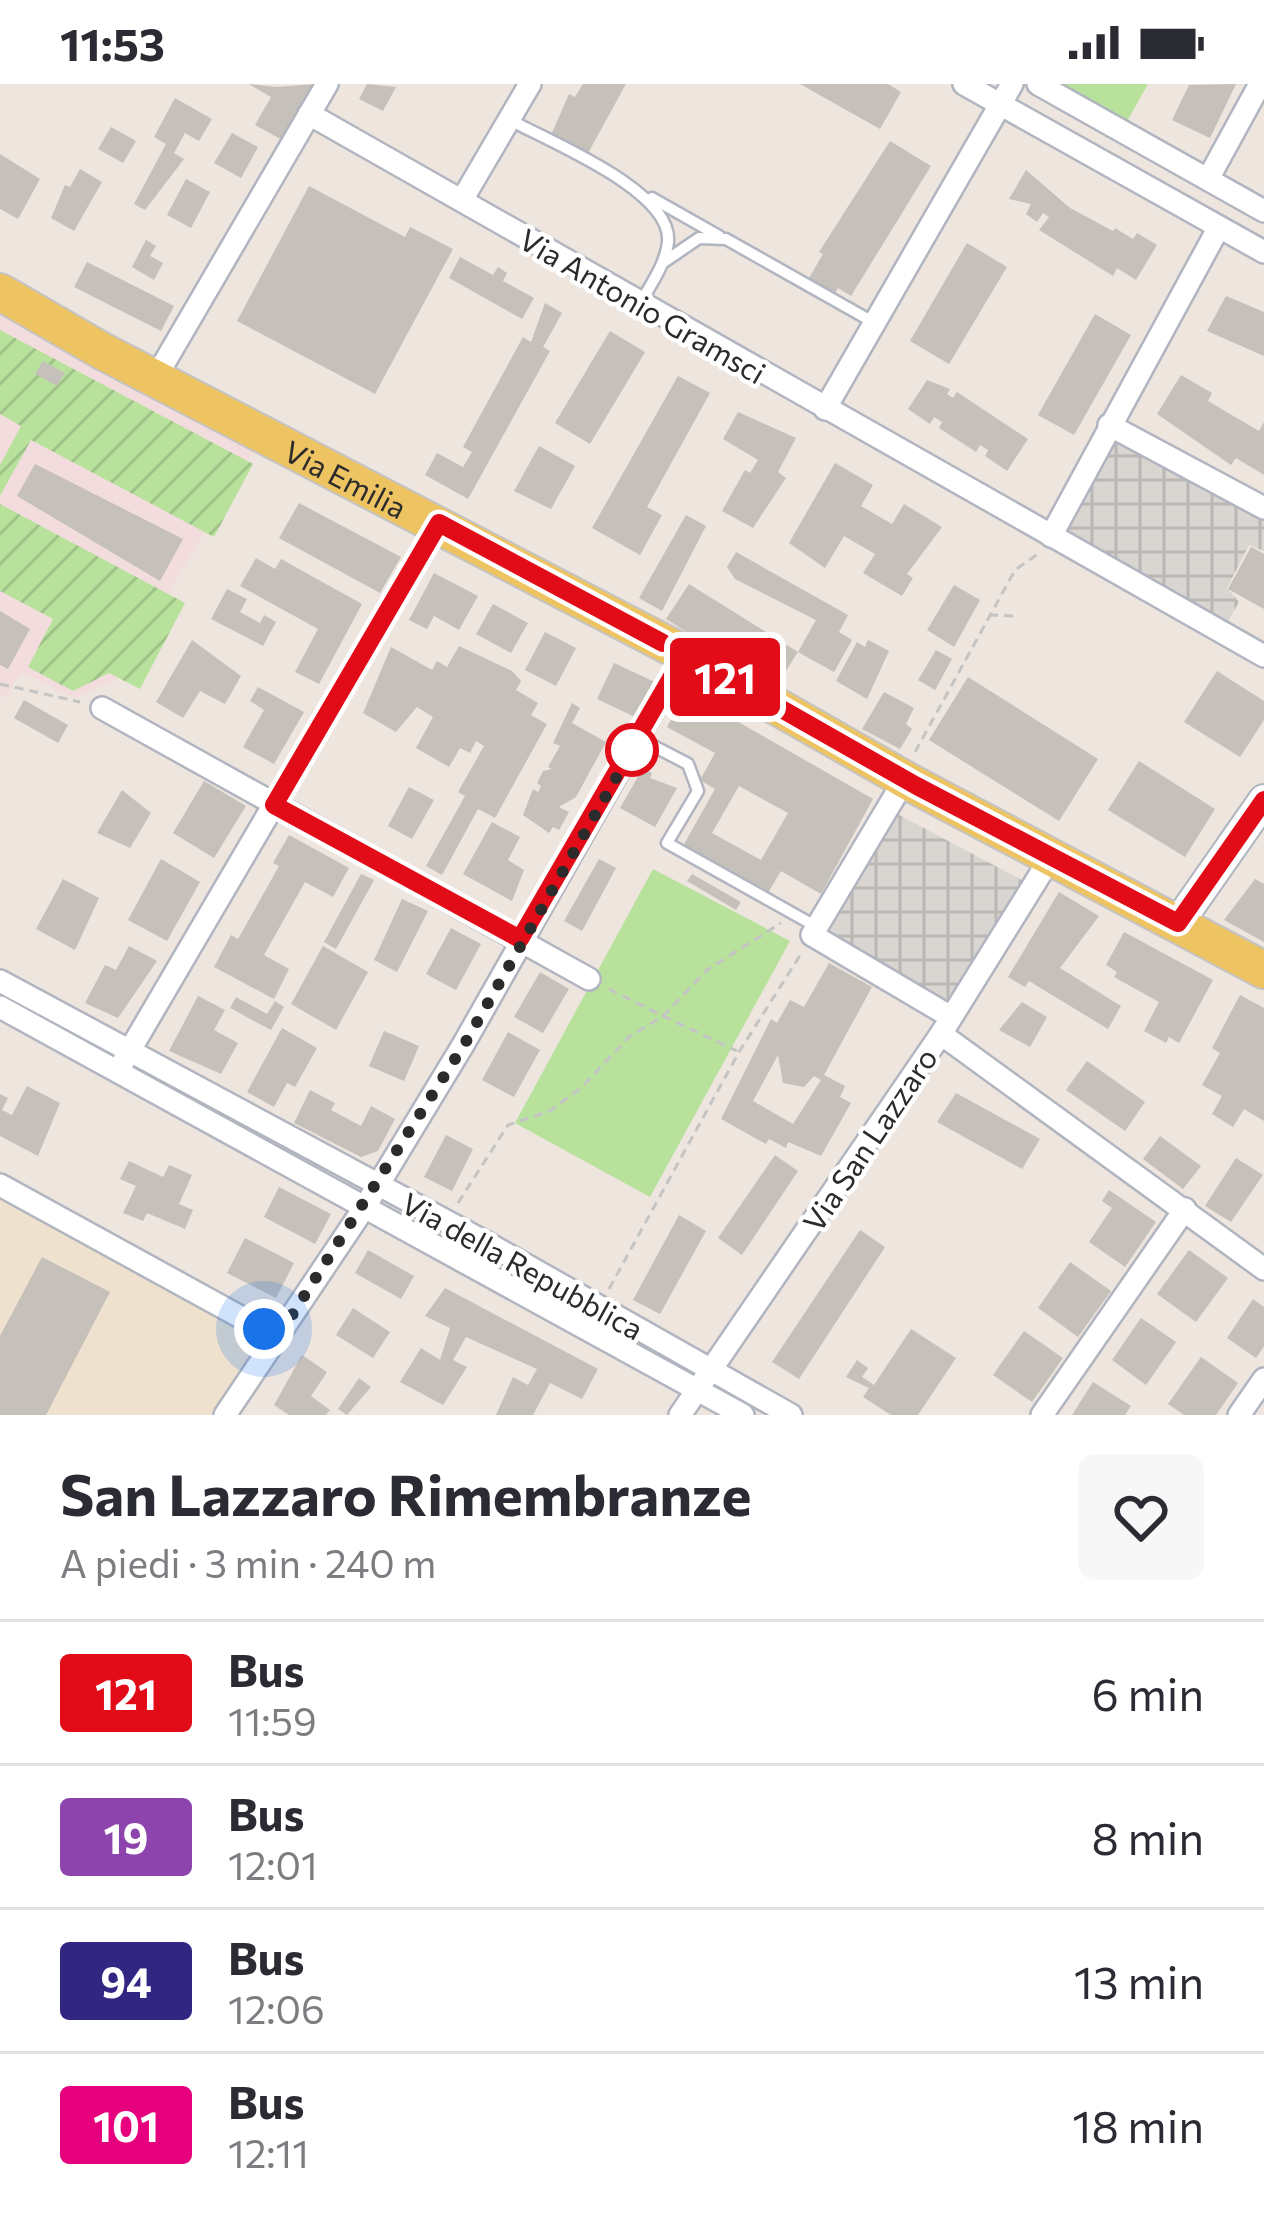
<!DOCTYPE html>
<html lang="it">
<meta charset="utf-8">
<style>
:root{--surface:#fff;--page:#f7f7f7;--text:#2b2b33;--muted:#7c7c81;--line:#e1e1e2}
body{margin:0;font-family:Commissioner,sans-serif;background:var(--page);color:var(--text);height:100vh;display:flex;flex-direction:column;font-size:45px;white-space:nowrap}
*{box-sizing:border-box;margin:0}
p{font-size:39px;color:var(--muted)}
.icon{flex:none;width:66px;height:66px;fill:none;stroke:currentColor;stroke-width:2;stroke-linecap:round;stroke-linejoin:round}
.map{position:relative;height:1331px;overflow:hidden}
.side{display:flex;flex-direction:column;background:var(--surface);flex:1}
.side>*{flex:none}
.badge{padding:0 24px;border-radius:9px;font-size:42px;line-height:78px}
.you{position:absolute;width:60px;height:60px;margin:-30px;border:9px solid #fff;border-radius:50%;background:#1a73e8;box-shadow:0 0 0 18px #1a73e833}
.map>.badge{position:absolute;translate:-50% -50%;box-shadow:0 0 0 6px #fff}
.round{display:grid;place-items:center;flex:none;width:126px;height:126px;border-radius:18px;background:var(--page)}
.headline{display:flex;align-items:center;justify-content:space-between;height:204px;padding:0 60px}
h1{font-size:57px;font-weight:700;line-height:90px}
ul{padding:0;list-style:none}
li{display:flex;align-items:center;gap:36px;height:144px;padding:0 60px;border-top:3px solid var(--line)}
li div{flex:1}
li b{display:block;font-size:45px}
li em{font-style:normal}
li .badge{min-width:132px;font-weight:700;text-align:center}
.status{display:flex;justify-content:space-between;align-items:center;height:84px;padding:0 60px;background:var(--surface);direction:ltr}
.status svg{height:33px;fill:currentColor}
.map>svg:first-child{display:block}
.education{fill:#eee1ce}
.medical{fill:#f3dcde}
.grass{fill:#b8e29c}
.garden{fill:url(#garden-furrows)}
.plaza{fill:url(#plaza-grid)}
.building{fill:#c5c0b9;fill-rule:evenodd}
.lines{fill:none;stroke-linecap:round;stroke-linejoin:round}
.lane-casing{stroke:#b1b5bf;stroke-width:15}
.street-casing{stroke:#b1b5bf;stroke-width:26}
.secondary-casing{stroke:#b1b5bf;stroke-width:34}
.primary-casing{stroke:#c4c4c4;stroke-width:40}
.path{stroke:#c4c4c4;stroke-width:3;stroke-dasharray:9 6;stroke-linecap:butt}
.lane{stroke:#fff;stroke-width:10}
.street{stroke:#fff;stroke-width:21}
.secondary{stroke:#fff;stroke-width:30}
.primary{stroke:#eec462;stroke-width:36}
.line-casing{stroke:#fff;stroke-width:27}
.line{stroke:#e20c19;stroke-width:18}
.walk{stroke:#2b2b2b;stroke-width:12;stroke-dasharray:0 21.6}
.stop-dot{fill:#fff;stroke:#e20c19;stroke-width:6}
.labels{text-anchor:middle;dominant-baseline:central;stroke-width:9;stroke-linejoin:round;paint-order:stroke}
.street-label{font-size:30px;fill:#2b2b2b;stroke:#fff}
</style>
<div class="status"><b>11:53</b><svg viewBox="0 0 49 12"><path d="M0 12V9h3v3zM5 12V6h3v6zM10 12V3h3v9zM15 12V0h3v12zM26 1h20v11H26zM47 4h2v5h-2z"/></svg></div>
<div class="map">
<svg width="1264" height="1331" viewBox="0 0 1264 1331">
<defs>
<pattern id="garden-furrows" width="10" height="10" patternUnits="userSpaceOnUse" patternTransform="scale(3)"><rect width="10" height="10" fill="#b8e29c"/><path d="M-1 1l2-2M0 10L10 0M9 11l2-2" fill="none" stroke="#9ec287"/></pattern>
<pattern id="plaza-grid" width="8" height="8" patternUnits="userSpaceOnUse" patternTransform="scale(3)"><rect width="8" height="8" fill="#d9d5d1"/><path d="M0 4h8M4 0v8" fill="none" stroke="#bab7b4"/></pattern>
</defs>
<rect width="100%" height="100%" fill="#ede5de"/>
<polygon class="education" points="0,1086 273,1246 219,1331 0,1331"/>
<polygon class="medical" points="0,224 257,360 117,595 75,614 21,588 7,612 0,613"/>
<g class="grass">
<polygon points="1034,0 1148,0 1121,48"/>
<polygon points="653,785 790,857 650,1113 515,1039"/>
</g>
<g class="garden">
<polygon points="0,246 253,380 214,453 31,356 0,412 0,381 21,342 0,330"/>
<polygon points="0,420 185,519 140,605 109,589 73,607 28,583 53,535 0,507"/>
</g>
<g class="plaza">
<polygon points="1109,341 1264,424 1264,467 1249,461 1227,504 1239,518 1222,548 1051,452"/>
<polygon points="888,725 1033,802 951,933 812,851"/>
</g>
<g class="building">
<polygon points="249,0 276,3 317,0 284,57 255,41 271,13"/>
<polygon points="367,0 396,3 383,27 359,15"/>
<polygon points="583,0 626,0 587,71 551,51 569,10 575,13"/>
<polygon points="800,0 888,0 901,8 880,45"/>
<polygon points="1236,0 1210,54 1172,36 1189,1"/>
<polygon points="175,14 212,35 199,57 185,49 174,69 184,75 145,126 134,120 166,60 154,53"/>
<polygon points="111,43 136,57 123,79 98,65"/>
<polygon points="232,49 258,63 241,94 214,79"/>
<polygon points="890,57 931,82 851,212 838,204 835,209 809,194 823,170 819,168"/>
<polygon points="0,70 40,95 18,135 0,125"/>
<polygon points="80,85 102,98 74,147 51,134 65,101 70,103"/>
<polygon points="1026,86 1070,124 1113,147 1115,144 1133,155 1137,149 1157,161 1136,196 1117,184 1113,192 1039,146 1049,133 1043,129 1037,138 1026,130 1031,120 1009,115"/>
<polygon points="186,95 210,108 191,144 167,131"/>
<polygon points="309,102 405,153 410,143 453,165 375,310 237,237"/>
<polygon points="146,156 156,162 150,172 163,179 154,196 132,183"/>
<polygon points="967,159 1007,183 949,280 910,257"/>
<polygon points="460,173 493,191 498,183 507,189 503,197 534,214 522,235 449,194"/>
<polygon points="87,178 174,222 161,247 74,203"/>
<polygon points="1226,212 1264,228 1264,272 1207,247"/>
<polygon points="545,219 562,229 543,263 550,267 468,415 425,391 437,369 463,383 472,368 463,363 523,253 531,258"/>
<polygon points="1095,230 1131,251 1074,351 1038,331"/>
<polygon points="610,247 645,268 590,360 555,339"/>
<polygon points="43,277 65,289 57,302 35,290"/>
<polygon points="1181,291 1212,309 1208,317 1259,347 1264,338 1264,391 1236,374 1231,381 1157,330"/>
<polygon points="678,292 710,309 647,423 662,431 640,471 592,444"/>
<polygon points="927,296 950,305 947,310 953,314 957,308 1028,355 1007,387 985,372 988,366 980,361 976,368 939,344 942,338 934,333 930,340 908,325"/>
<polygon points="738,328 796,354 778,388 786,394 753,444 722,427 745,386 750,389 758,376 723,355"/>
<polygon points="539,362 575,382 551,425 514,407"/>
<polygon points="835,379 873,401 861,422 892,440 904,420 942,443 907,490 913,494 902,512 863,489 875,470 844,452 825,484 789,459"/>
<polygon points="35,380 183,455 160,497 17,412"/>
<polygon points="299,419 401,473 380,509 279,454"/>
<polygon points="686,431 706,442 662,527 639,514"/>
<polygon points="1251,463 1264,470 1264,525 1228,505"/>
<polygon points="736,468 848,531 839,548 852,556 834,588 798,568 816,536 735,495 727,483"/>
<polygon points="256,474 275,485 281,475 362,520 319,600 295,588 318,545 240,502"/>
<polygon points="434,489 478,512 459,546 434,532 427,545 409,536"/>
<polygon points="689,500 798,568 775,604 666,535"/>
<polygon points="954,501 980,516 954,563 927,546"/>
<polygon points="227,505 247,515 240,528 260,539 264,531 276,538 263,562 211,535"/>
<polygon points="493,520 528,539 511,569 476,550"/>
<polygon points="0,527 30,545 8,585 0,581"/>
<polygon points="545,548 576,564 556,602 525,586"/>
<polygon points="192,556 241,592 225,620 200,607 183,634 156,618"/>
<polygon points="868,556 889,567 867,615 836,597 857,558 865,563"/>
<polygon points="459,562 512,587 521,597 516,606 538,619 531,631 547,640 495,734 478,725 442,791 426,782 465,712 458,708 484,662 476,657 470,669 460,664 449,683 416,664 433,633 417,623 396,648 363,629 391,563 432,586 437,577 447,583"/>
<polygon points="936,566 952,575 935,606 918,596"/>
<polygon points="614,579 657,599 639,635 597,615"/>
<polygon points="1217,587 1264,617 1264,636 1240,673 1184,638"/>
<polygon points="968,593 1098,675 1059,737 929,656"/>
<polygon points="258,603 304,628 274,680 243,663 264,626 250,617"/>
<path d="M686 608 873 715 821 810 781 787 768 809 683 762 715 705 700 696 715 669 667 643ZM739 702 788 729 761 776 712 749Z"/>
<polygon points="884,608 914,624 906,640 912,645 900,665 862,645"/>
<polygon points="24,616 68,641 58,659 14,634"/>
<polygon points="572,619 580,624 572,639 606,658 576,713 559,723 569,728 559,746 553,743 549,749 523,731 533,705 538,708 541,702 537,699 543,687 552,685 548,683 560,662 553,659"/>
<polygon points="1139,677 1215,725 1185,773 1108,726"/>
<polygon points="643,684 652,689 650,694 677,704 655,743 620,724"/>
<polygon points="204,697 246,722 214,774 173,749"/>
<polygon points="409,703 434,716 412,755 388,742"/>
<polygon points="122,706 151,729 130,764 97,749"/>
<polygon points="492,738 520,753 508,776 524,786 512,817 463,790"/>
<polygon points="289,751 349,784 333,813 305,798 264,871 289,885 274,915 214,883 231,851 238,855 279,782 273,779"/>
<polygon points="161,775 200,798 167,857 128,836"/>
<polygon points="599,775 616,784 582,847 564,837"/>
<polygon points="361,790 374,796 336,865 324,858"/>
<polygon points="692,790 741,818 736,826 687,797"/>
<polygon points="63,795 99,814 75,866 36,845"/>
<polygon points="1255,795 1264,800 1264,858 1224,836"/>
<polygon points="1059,808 1099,832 1060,884 1121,922 1108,945 1029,897 1025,903 1008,893"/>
<polygon points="402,815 428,827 397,888 374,876"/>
<polygon points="451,844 481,860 456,906 426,890"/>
<polygon points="1124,848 1213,896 1179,959 1169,953 1166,959 1144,947 1159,918 1114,893 1117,888 1106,881"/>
<polygon points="129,862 157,877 118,934 85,919 105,881 116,886"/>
<polygon points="323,862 368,888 336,946 291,920"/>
<path d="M829 879 872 903 824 991 845 1002 840 1013 851 1019 821 1072 788 1058 786 1064 769 1055 766 1060 721 1035 771 935 777 939 790 916 804 923ZM778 971 783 999 804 1003 814 992 821 996 793 1040 753 1017Z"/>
<polygon points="540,888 569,905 543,949 514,933"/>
<polygon points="1240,911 1264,924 1264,1037 1244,1025 1233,1043 1212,1030 1222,1012 1202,1001 1220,969 1212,964"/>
<polygon points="198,912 225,926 214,946 238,959 221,990 169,967"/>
<polygon points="236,913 267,930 275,917 284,923 271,946 230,924"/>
<polygon points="1022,918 1047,933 1030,963 999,946"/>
<polygon points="282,944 317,964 295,1003 287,999 274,1023 247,1008"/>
<polygon points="384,947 419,962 404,997 369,982"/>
<polygon points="508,948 540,966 514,1013 482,996"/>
<polygon points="1087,977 1145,1018 1125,1047 1066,1006"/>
<polygon points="27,1002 60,1019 38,1072 0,1052 0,1010 8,1014 2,1026 12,1031"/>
<polygon points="310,1006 335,1019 331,1026 361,1042 371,1022 395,1035 378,1067 361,1073 294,1039"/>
<polygon points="956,1009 1040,1055 1022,1085 937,1038"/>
<polygon points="446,1051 473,1065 452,1107 424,1093"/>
<polygon points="1160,1052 1201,1082 1183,1105 1143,1075"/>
<polygon points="775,1071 798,1087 742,1171 718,1154"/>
<polygon points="1236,1074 1263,1091 1231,1138 1205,1122"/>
<polygon points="129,1077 163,1093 169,1081 192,1091 179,1120 193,1126 185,1145 147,1129 143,1137 123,1129 136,1102 120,1095"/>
<polygon points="279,1103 331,1130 315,1160 264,1133"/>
<polygon points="1109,1106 1156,1138 1125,1183 1089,1158 1112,1124 1102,1117"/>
<polygon points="679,1131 706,1147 660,1230 633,1216"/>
<polygon points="860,1146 885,1163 799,1295 772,1278"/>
<polygon points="245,1154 294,1179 276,1214 227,1189"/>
<polygon points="368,1166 414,1192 401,1215 355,1189"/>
<polygon points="1189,1166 1228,1194 1196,1238 1157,1210"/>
<polygon points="42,1173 110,1208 46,1331 0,1331 0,1252"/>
<polygon points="1070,1178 1111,1207 1078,1253 1038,1224"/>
<polygon points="445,1204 598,1285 582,1315 550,1299 533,1331 496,1331 513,1293 528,1301 537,1285 466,1253 453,1276 467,1283 443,1321 400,1298 421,1264 440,1276 450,1244 425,1232"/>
<polygon points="1253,1215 1264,1223 1264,1262 1256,1274 1227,1254"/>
<polygon points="353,1224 390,1248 373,1274 336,1251"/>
<polygon points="1141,1234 1176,1258 1146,1301 1112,1276"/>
<polygon points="911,1245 956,1274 918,1331 891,1331 863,1313 869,1304 846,1293 857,1276 868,1284 862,1293 874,1301"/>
<polygon points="1024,1247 1063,1274 1032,1318 993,1291"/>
<polygon points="302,1271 327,1288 311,1312 330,1326 326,1331 289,1331 274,1321"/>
<polygon points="1201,1273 1238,1299 1216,1331 1184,1331 1168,1320"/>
<polygon points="359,1294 371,1303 347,1331 338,1325"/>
<polygon points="1093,1298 1131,1322 1125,1331 1072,1331"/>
</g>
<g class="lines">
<defs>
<g id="lane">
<path d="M510 36C550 58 673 107 668 158 666 179 651 200 641 218"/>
<polyline points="652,114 719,152"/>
<polyline points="664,178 699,154 726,155 873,238"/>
<polyline points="638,654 688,680 698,707 667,759 817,843"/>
</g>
<g id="street">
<polyline points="964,0 1264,168"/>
<polyline points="1038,0 1264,127"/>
<polyline points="309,30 1264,572"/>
<polyline points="1208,95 1260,0"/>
<polyline points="462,116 530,0"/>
<polyline points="156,293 327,0"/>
<polyline points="825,325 1012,0"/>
<polyline points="1109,341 1264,424"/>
<polyline points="1051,452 1219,143"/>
<polyline points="102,624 589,895"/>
<polyline points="905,695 812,851 951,933"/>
<polyline points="0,897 487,1159 791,1331"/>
<polyline points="0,923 743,1331"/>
<polyline points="941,950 1264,1185"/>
<polyline points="123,978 439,439"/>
<polyline points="0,1101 277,1253"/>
<polyline points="225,1331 366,1121 463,961 685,570"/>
<polyline points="680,1331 941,950 1051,773"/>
<polyline points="1042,1331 1185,1125"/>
<polyline points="1239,1331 1264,1295"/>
</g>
<polyline id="secondary" points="1178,839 1264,716"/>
<g id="primary">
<path id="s1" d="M0 208 102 267 685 570 911 699 1264 886"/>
</g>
</defs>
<use href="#lane" class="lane-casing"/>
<use href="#street" class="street-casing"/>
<use href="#secondary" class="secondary-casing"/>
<use href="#primary" class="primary-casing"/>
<g class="path">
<polyline points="989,531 1016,532"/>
<polyline points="0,600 80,618"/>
<polyline points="915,668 1015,486 1038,470"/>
<polyline points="609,905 663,932 707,886 781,839"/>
<polyline points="458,1119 508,1041 550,1027 581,1004 629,953 663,932 737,967"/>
<polyline points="609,1205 739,968 801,870"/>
</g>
<use href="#lane" class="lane"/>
<use href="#street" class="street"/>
<use href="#secondary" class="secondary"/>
<use href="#primary" class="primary"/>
</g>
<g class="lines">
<defs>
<polyline id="line" points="663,559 439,439 274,721 520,855 685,570 915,701 1178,839 1264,716"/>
</defs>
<use href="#line" class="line-casing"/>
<use href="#line" class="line"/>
<polyline class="walk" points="264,1245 278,1253 464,961 632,666"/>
</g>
<circle class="stop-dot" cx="632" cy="666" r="24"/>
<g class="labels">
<g class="street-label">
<text transform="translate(643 221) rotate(30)">Via Antonio Gramsci</text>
<text stroke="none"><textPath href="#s1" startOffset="393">Via Emilia</textPath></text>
<text transform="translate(869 1055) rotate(-56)">Via San Lazzaro</text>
<text transform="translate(523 1181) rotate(29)">Via della Repubblica</text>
</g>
</g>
</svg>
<div class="you" style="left:264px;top:1245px"></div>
<b class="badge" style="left:725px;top:593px;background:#e20c19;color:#fff">121</b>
</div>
<section class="side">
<div class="headline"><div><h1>San Lazzaro Rimembranze</h1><p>A piedi · 3 min · 240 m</p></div><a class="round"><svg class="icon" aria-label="heart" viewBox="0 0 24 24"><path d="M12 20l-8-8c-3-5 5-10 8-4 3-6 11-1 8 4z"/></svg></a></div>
<ul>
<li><span class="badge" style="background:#e20c19;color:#fff">121</span><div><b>Bus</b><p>11:59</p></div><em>6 min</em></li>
<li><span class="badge" style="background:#8e44ad;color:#fff">19</span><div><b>Bus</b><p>12:01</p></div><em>8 min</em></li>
<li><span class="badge" style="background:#312783;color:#fff">94</span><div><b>Bus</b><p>12:06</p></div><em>13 min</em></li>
<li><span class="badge" style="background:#e6007e;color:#fff">101</span><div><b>Bus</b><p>12:11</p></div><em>18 min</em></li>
</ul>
</section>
